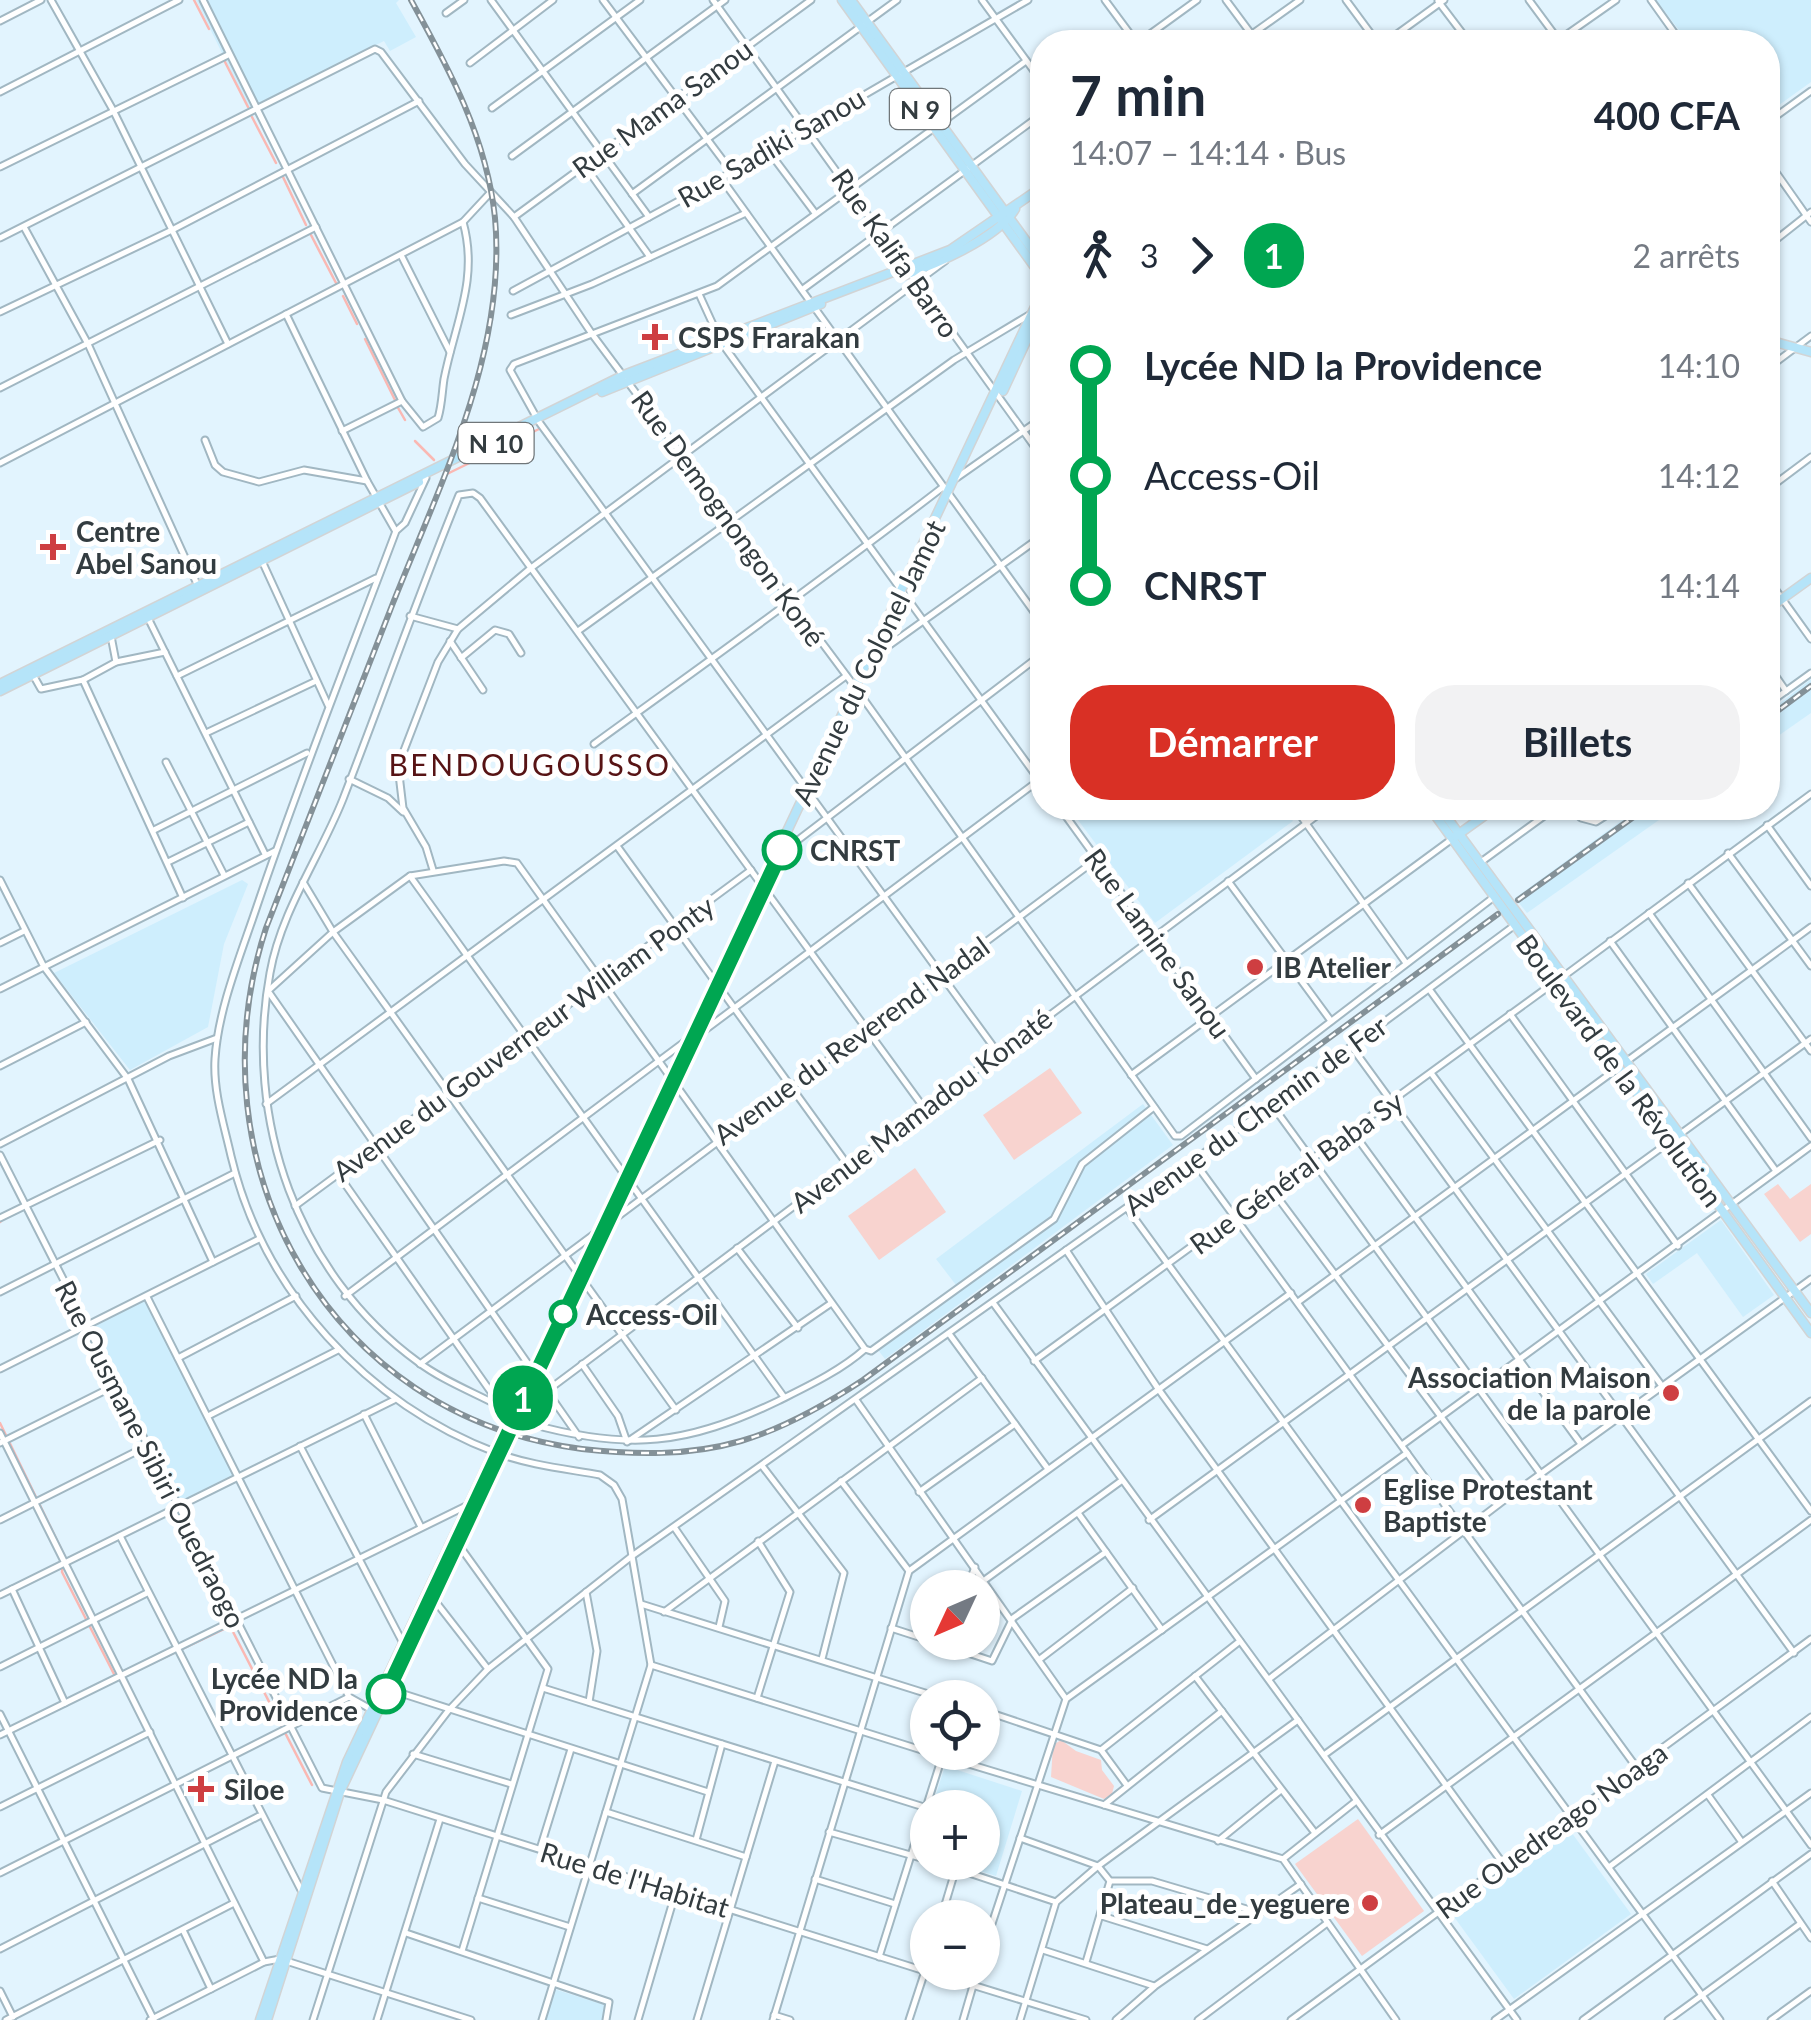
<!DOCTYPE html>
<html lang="fr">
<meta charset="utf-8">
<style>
:root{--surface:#fff;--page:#f2f2f3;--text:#1f2937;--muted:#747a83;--accent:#d93025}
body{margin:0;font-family:Lato,sans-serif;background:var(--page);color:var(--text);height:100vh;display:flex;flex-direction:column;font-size:38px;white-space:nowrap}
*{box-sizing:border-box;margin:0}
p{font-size:32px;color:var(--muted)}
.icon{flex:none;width:55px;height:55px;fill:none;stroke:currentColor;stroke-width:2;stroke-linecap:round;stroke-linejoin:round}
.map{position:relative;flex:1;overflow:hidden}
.details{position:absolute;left:1030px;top:30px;width:750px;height:790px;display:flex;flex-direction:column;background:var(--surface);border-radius:40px;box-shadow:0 2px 8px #0004}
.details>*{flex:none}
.badge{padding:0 20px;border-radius:32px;font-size:35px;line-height:65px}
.needle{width:65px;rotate:226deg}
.controls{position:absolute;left:910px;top:1570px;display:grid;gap:20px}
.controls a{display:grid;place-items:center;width:90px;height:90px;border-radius:50%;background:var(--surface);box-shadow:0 2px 8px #0004;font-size:50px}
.map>.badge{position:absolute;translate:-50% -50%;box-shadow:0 0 0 5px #fff}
.legs{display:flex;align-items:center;gap:15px;height:110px;padding:0 40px;font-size:32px}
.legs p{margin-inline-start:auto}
.summary{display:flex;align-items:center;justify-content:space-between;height:170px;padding:0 40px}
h1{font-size:55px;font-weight:700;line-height:75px}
.action{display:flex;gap:20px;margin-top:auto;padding:20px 40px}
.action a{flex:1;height:115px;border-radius:40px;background:var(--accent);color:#fff;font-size:40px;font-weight:700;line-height:115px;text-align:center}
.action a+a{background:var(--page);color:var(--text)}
ul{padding:0 40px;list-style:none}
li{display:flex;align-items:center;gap:35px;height:110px;font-size:38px}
li i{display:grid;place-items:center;width:15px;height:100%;margin:0 12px;background:currentColor}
li i::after{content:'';width:25px;height:25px;margin:-12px;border:8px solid;border-radius:50%;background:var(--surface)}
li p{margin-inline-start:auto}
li:first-child i{background:linear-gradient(#0000 50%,currentColor 0)}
li:last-child i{background:linear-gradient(currentColor 50%,#0000 0)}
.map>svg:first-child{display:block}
.built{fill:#ceeefd}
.green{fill:#f8d3cf}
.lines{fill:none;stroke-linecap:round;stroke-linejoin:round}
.stream{stroke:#fab8b3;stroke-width:2.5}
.minor-casing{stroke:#a1b7c2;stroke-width:9}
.major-casing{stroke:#d2d4d5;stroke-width:11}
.minor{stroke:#fff;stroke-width:5}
.major{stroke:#b5e4f9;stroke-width:8}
.rail-casing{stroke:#849198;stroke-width:6}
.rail{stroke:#fff;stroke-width:2.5;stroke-dasharray:8;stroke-linecap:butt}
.line-1-casing{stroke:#fff;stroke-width:22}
.line-1{stroke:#00a651;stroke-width:15}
.poi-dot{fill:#ce3e41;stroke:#fff;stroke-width:4}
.stop-1-dot{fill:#fff;stroke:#00a651;stroke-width:5}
.labels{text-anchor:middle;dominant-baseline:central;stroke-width:10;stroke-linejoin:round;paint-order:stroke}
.shield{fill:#fff;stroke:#707679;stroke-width:2.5}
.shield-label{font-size:25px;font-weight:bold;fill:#333c40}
.street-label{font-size:28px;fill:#333c40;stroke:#fff}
.poi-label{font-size:28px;font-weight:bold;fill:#333c40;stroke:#fff;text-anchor:start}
.stop-label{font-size:28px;font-weight:bold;fill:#333c40;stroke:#fff;text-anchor:start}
.neighbourhood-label{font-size:30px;letter-spacing:2.5px;fill:#571314;stroke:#fff}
</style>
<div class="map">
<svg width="1811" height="2020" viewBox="0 0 1811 2020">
<rect width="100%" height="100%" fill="#e2f4fe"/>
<g class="built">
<polygon points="196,0 399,0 396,3 416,37 390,51 384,41 249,108"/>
<polygon points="1656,0 1811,0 1811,82 1768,113 1768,42 1688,42"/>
<polygon points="1811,679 1811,713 1768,743 1768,713"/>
<polygon points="1069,808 1283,808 1293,821 1155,923"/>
<polygon points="1639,808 1676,808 1527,913 1515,898"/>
<polygon points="242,880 248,884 224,944 208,1027 130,1070 54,973"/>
<polygon points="1143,1104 1173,1145 885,1359 875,1346 956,1285 936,1259"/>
<polygon points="1721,1220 1774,1295 1743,1317 1697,1253 1653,1284 1646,1274"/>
<polygon points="147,1297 238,1476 177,1506 85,1326"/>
<polygon points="945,1766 1022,1791 996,1876 954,1863 982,1862 982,1808 932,1807"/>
<polygon points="1566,1825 1631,1914 1514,1999 1449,1910"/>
<polygon points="554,1989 608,2006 603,2020 545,2020"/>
</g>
<g class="green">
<polygon points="1050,1068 1082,1113 1014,1160 983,1115"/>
<polygon points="915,1168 946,1212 879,1260 848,1216"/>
<polygon points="1778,1184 1790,1199 1811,1184 1811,1234 1800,1242 1764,1194"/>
<polygon points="1061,1740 1076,1751 1101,1760 1102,1770 1114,1786 1112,1794 1104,1799 1051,1777 1053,1745"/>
<polygon points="1358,1819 1424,1911 1362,1956 1295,1864"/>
</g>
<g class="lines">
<g class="stream">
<polyline points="194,0 209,29"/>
<polyline points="224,60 248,107"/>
<polyline points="252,117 276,163"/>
<polyline points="283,177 306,225"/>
<polyline points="311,235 336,283"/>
<polyline points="343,296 357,324"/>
<polyline points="365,339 395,400"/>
<polyline points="397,406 405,420"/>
<polyline points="415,441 434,460"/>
<polyline points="447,474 539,429"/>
<polyline points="0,1222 1,1221"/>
<polyline points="0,1423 65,1557"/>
<polyline points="63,1565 62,1572 117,1680 230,1626 312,1785"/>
</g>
<defs>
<g id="minor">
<polyline points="51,0 113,110 228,344"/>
<path d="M203 0 402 401 423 427 438 418C442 405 442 392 444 379 455 323 479 279 463 222"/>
<polyline points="491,0 649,217"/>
<polyline points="603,0 731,171"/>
<polyline points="713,0 1042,457"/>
<polyline points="982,0 1042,82"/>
<polyline points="1105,0 1136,42"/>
<polyline points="1226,0 1252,35"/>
<polyline points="1346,0 1377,42"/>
<polyline points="1529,0 1560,42"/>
<polyline points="1651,0 1681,42"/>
<polyline points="1438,1 1469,42"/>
<polyline points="446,13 464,0"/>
<polyline points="0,21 41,0"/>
<polyline points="1139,42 1197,0"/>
<polyline points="1241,42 1300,0"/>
<polyline points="1386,42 1444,0"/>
<polyline points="1556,42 1616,0"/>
<polyline points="470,63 553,0"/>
<polyline points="0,92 179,0"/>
<polyline points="492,108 640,0"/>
<polyline points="1768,122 1811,91"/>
<polyline points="767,149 815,213"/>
<polyline points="512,156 725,0"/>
<polyline points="1768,161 1811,222"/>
<polyline points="585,166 650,257"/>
<polyline points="0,167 228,55"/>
<polyline points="721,178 1042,623"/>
<polyline points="632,194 897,0"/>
<polyline points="514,217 811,0"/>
<polyline points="24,227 88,344 197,584"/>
<polyline points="0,238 375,49 381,52 465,164 514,217 592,334 855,687 1175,1136 1181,1136 1494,897"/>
<polyline points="1768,246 1811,212"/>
<polyline points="401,255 450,352"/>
<polyline points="803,289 1042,114"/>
<polyline points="513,291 721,178 1028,0"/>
<polyline points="699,294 721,342 1042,784"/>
<polyline points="0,312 172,230 419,101"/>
<polyline points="286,314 367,481 395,530"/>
<polyline points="511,315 592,284 746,213"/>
<polyline points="1768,328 1775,346"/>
<polyline points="1768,368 1811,336"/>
<polyline points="0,388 316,227"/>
<polyline points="342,431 402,401"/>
<polyline points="205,440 215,465 223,472 259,482 304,470 367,481"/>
<polyline points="0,463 463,222 490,193"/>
<path d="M426 478 405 523 396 531C349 656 300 779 257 906 241 954 218 1009 215 1059 213 1091 224 1125 231 1156 263 1291 367 1404 497 1453 529 1465 567 1469 600 1475L614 1485 622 1499 651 1665 542 2020"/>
<polyline points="955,479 1042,418"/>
<polyline points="1768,489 1811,457"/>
<polyline points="262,561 328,705"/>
<polyline points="1768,579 1811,639"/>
<polyline points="410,616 458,629"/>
<polyline points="148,618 265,854"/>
<polyline points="578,631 954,360 1029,315"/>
<polyline points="111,636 116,662"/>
<polyline points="450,641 483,690"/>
<polyline points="461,658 495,630 509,634 521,653"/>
<polyline points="870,659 1042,536"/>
<polyline points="1768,665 1786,691"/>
<polyline points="32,673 41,689 83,680 183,898"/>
<polyline points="177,676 376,578"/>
<polyline points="83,680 116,662 165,652"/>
<polyline points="1768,704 1811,673"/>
<polyline points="206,733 316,681"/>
<path d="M594 744C711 659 829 575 943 487"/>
<polyline points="166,762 224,875"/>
<polyline points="349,779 388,798 403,812"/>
<polyline points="1060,808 1256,1079"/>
<polyline points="1295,808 1406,963"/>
<polyline points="1570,808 1581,818 1596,822 1618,808"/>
<polyline points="1767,825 1811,886"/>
<polyline points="154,830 307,753"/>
<polyline points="617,846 847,1164"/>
<polyline points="781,853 1042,654"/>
<polyline points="1728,853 1811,966"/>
<polyline points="168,862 249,822"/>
<polyline points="1481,862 1555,808"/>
<polyline points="433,870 426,847 403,808 398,766 438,662 458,629 531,568 945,261"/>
<polyline points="410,876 784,1397"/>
<polyline points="0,880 44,967 128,1079 213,1262"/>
<polyline points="1228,881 1331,1021"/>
<polyline points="303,882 333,932 676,1410"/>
<polyline points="1688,883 1811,1051"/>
<polyline points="1649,913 1811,1138"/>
<polyline points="1610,941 1776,1171"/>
<polyline points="0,943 24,931"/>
<polyline points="1564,976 1811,794"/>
<polyline points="0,989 275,851"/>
<polyline points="1429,989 1811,1511"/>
<polyline points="1510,1014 1678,1246"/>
<polyline points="697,1036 1042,778"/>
<polyline points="1351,1046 1794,1653"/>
<polyline points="998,1053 539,422 510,370 514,364 717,286 1026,61"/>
<polyline points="1627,1061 1811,927"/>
<polyline points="0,1066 86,1022"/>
<polyline points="1431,1073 1662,1386"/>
<polyline points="1131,1075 1452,839"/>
<polyline points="266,1104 846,676"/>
<polyline points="1272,1105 1811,1845"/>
<path d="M924 1108 480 498 473 493 459 495C418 596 382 698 343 799 320 857 281 911 270 973 243 1119 298 1275 418 1362 446 1383 481 1395 512 1413L516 1414 1327 808"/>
<polyline points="1352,1131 1581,1444"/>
<polyline points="0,1144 169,1056 217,1038"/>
<polyline points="0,1155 322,1788 383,1800 928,1972"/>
<polyline points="1193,1160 1637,1768"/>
<polyline points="338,1174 500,1405"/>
<polyline points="1272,1190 1503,1500"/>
<polyline points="295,1206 751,870"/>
<polyline points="1127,1208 1720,2020"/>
<polyline points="0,1218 160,1140"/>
<polyline points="737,1248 798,1328"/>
<polyline points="1066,1250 1159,1390 1504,1865"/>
<polyline points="0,1292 235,1173"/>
<polyline points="345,1296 687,1040"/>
<polyline points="147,1297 349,1697 374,1711"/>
<polyline points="1298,1302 1618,1068"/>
<polyline points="994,1304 1517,2020"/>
<polyline points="950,1335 1048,1469"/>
<polyline points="865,1349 871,1351 1054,1219 1082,1164 1154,1107"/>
<polyline points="178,1358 296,1296"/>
<polyline points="1034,1361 1555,982"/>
<polyline points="420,1364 1097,859"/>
<polyline points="582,1364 618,1416 627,1442 830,1304"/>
<polyline points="0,1369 259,1239"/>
<polyline points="856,1400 1066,1699"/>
<polyline points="364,1414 421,1527"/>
<polyline points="208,1416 338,1350"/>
<path d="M531 1424C629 1451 687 1445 778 1401 808 1386 840 1371 865 1349L517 863 504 861 410 876 333 932 268 991 579 1437"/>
<polyline points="0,1433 264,1962"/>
<polyline points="0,1443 116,1385"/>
<polyline points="1402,1445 1811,1146"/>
<polyline points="300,1446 403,1643"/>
<polyline points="763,1467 844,1573 822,1659"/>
<polyline points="841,1481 909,1571"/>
<polyline points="919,1492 1015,1424"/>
<polyline points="1078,1513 1162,1630"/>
<polyline points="0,1520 147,1446"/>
<polyline points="1149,1520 1811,1039"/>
<polyline points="674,1527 725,1601 719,1627"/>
<polyline points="120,1536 302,1892"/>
<polyline points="458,1544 548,1669 462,1951"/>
<polyline points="986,1579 1121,1481"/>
<polyline points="967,1588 975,1567"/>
<polyline points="12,1589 65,1703"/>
<polyline points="586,1592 597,1651 589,1702"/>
<polyline points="0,1595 394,1400"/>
<polyline points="432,1597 488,1669"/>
<polyline points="641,1604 941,1698"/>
<polyline points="664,1612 982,1378"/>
<polyline points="891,1628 928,1640"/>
<polyline points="935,1642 992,1661 1013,1618 1106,1552"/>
<polyline points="1040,1659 1133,1588"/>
<polyline points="651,1665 928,1752"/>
<polyline points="0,1667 147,1593"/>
<polyline points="1195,1676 1315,1833"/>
<polyline points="1269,1679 1503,1501 1811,1279"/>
<polyline points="543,1688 927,1808"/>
<polyline points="388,1689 708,1792"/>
<polyline points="757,1698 790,1592 758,1541"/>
<polyline points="982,1710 1101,1750 1126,1784"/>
<polyline points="0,1714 154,2020"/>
<polyline points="0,1735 468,1505"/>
<polyline points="1101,1750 1240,1641"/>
<polyline points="929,1752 1283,1859 1396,2020"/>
<polyline points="413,1754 511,1784"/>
<polyline points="1324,1755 1811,1401"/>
<polyline points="1708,1795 1741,1841"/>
<polyline points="1104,1805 1222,1711"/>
<polyline points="0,1807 150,1732"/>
<polyline points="606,1812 746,1857"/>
<polyline points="829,1832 928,1860"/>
<polyline points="1379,1835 1811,1520"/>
<polyline points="1020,1838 1098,1866 1110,1881 1152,1881 1260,1913"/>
<polyline points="696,1840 722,1744"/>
<polyline points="1218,1841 1281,1790"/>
<polyline points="540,1849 571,1749"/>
<polyline points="1283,1859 1355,1802"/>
<polyline points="936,1862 1056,1902"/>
<polyline points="1609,1867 1811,1717"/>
<polyline points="0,1873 349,1697"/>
<polyline points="815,1879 895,1904"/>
<polyline points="1772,1881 1811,1938"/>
<polyline points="478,1898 570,1927"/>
<polyline points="1102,1916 1207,1949"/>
<polyline points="941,1918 956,1868"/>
<polyline points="183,1930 211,1989"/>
<polyline points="406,1933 609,2002 606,2020"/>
<polyline points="0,1949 259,1816"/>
<polyline points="1043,1950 1154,1986"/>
<polyline points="982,1954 1066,1699 1407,1453"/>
<polyline points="879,1957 942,1757"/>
<polyline points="1086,1962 1110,1881"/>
<polyline points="930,1972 1086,2020"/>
<polyline points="0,1991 13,2017"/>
<polyline points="774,2015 790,2020"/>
<polyline points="6,2020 234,1903"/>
<polyline points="150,2020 264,1962 280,1959 471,2020"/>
<polyline points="313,2020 386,1792 448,1711 488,1669 632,1556 1272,1105 1515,925"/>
<polyline points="377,2020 440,1819"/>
<polyline points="638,2020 676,1891"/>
<polyline points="697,2020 775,1761"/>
<polyline points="773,2020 909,1571 1291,1293"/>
<polyline points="909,2020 928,1962"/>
<polyline points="963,2020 977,1972"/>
<polyline points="1020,2020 1056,1902 1098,1866 1298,1720"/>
<polyline points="1116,2020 1155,1986 1301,1884"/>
<polyline points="1198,2020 1326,1924"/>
<polyline points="1291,2020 1811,1639"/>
<polyline points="1495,2020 1811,1793"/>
<polyline points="1583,2020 1811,1854"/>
<polyline points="1668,2020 1800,1924"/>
<polyline points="1771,2020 1811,1991"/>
</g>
<g id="major">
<polyline points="842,0 1042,277"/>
<polyline points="851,0 1042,263"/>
<path d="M905 275C936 264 998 238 1015 209"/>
<polyline points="1768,340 1811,352"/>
<polyline points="1003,391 1042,307"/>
<polyline points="602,392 821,304"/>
<polyline points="1768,609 1811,578"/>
<polyline points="0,684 624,375 950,250 1042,187"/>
<polyline points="0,691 419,482"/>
<polyline points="1430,808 1811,1333"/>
<polyline points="1440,808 1811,1313"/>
<polyline points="1456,836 1495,808"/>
<polyline points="643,1144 725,972"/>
<polyline points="408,1647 508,1433"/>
<polyline points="260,2020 347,1762 1042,292"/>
<polyline points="267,2020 340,1792 402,1660"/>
</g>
</defs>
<use href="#minor" class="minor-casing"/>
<use href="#major" class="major-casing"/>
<use href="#minor" class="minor"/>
<use href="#major" class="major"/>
<defs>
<g id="rail">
<path d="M411 0C449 69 487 138 495 218 507 351 441 482 393 603 351 712 308 820 266 928 189 1165 328 1417 582 1449 635 1455 689 1456 741 1441 785 1428 825 1405 863 1380L1498 914"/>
<polyline points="1768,718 1811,686"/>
<polyline points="1518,900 1646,808"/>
</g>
</defs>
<use href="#rail" class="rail-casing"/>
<use href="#rail" class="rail"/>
</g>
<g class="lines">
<defs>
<polyline id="line-1" points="386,1694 782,850"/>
</defs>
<use href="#line-1" class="line-1-casing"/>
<use href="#line-1" class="line-1"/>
</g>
<g class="poi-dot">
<path d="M650 322h10v10h10v10h-10v10h-10v-10h-10v-10h10z"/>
<path d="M48 532h10v10h10v10h-10v10h-10v-10h-10v-10h10z"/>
<circle cx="1255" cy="967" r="10"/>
<circle cx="1671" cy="1393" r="10"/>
<circle cx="1363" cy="1505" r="10"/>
<path d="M196 1774h10v10h10v10h-10v10h-10v-10h-10v-10h10z"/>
<circle cx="1370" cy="1903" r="10"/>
</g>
<g class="stop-1-dot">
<circle cx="782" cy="850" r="18"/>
<circle cx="563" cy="1314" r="12"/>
<circle cx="386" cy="1694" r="18"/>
</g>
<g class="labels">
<g class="shield">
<rect x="890" y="89" width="60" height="40" rx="8"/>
<rect x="458.5" y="423" width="75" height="40" rx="8"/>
</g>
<g class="shield-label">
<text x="920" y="109">N 9</text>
<text x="496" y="443">N 10</text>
</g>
<g class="street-label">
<text transform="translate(662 108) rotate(-36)">Rue Mama Sanou</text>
<text transform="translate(771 147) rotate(-30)">Rue Sadiki Sanou</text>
<text transform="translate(896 253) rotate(55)">Rue Kalifa Barro</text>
<text transform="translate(729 518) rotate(54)">Rue Demognongon Koné</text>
<text transform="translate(868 662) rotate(-64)">Avenue du Colonel Jamot</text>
<text transform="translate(1158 943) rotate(54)">Rue Lamine Sanou</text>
<text transform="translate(523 1038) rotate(-36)">Avenue du Gouverneur William Ponty</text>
<text transform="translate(851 1040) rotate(-36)">Avenue du Reverend Nadal</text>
<text transform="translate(1620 1070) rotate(54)">Boulevard de la Révolution</text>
<text transform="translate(921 1110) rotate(-37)">Avenue Mamadou Konaté</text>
<text transform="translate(1255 1115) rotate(-36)">Avenue du Chemin de Fer</text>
<text transform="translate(1296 1172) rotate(-36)">Rue Général Baba Sy</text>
<text transform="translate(151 1454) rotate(63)">Rue Ousmane Sibiri Ouedraogo</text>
<text transform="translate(1551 1830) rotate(-36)">Rue Ouedreago Noaga</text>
<text transform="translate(635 1879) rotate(17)">Rue de l'Habitat</text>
</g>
<g class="poi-label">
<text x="678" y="337">CSPS Frarakan</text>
<text x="76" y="531">Centre<tspan x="76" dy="32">Abel Sanou</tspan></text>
<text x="1275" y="967">IB Atelier</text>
<text x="1651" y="1377" text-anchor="end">Association Maison<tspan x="1651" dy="32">de la parole</tspan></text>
<text x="1383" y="1489">Eglise Protestant<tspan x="1383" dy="32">Baptiste</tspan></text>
<text x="224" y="1789">Siloe</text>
<text x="1350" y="1903" text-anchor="end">Plateau_de_yeguere</text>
</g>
<g class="stop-label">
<text x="810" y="850">CNRST</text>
<text x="586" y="1314">Access-Oil</text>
<text x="358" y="1678" text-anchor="end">Lycée ND la<tspan x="358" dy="32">Providence</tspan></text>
</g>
<g class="neighbourhood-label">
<text x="530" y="764">BENDOUGOUSSO</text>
</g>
</g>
</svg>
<div class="controls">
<a><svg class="needle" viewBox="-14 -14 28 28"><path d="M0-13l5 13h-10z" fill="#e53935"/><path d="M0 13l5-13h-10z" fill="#747a83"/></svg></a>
<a><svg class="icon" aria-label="locate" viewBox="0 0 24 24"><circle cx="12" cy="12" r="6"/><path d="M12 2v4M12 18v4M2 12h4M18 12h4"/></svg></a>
<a>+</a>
<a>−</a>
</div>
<b class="badge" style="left:523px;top:1398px;background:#00a651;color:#fff">1</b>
<section class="details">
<div class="summary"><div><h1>7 min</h1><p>14:07 – 14:14 · Bus</p></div><b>400 CFA</b></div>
<div class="legs"><svg class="icon" aria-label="walk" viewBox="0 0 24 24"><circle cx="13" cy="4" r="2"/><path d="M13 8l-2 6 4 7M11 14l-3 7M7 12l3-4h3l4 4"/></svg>3<svg class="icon" aria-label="forward" viewBox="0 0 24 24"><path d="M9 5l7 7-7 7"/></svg><b class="badge" style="background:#00a651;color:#fff">1</b><p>2 arrêts</p></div>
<ul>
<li><i style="color:#00a651"></i><b>Lycée ND la Providence</b><p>14:10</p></li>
<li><i style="color:#00a651"></i><span>Access-Oil</span><p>14:12</p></li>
<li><i style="color:#00a651"></i><b>CNRST</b><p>14:14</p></li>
</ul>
<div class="action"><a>Démarrer</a><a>Billets</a></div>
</section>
</div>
